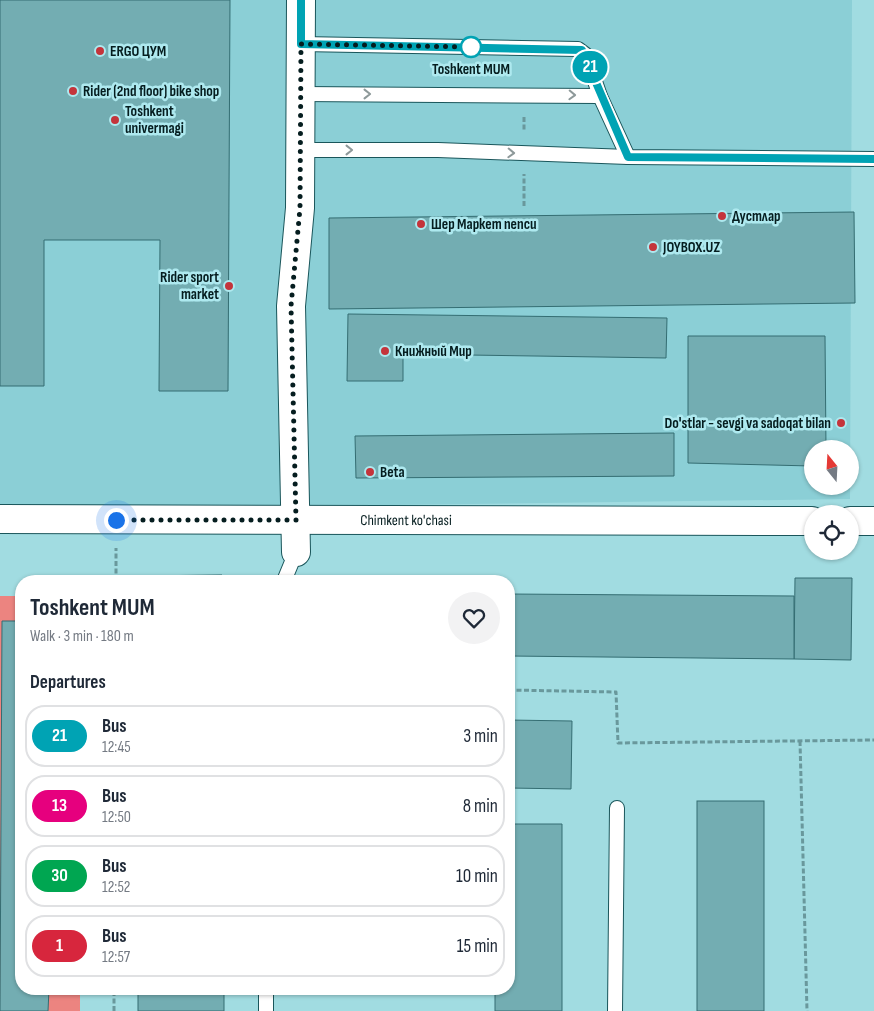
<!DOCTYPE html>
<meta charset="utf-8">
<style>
:root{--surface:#fff;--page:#f2f2f3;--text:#1f2937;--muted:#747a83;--line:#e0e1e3}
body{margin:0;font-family:"Sofia Sans Condensed",sans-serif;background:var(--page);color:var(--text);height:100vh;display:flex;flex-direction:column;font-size:19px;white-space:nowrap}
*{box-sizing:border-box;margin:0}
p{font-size:16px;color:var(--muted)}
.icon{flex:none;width:28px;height:28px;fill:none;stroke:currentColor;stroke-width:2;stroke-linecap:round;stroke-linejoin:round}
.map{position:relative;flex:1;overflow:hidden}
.side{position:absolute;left:15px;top:575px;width:500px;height:420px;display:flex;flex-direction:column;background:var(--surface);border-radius:20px;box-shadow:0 1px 4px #0004}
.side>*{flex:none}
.badge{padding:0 10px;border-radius:16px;font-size:18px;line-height:32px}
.needle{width:32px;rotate:342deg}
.tools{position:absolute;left:804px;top:440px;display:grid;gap:10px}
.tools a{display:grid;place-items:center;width:55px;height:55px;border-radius:50%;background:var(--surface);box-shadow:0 1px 4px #0004;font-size:25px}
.you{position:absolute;width:25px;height:25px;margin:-12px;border:4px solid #fff;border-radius:50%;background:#1a73e8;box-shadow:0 0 0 8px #1a73e833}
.map>.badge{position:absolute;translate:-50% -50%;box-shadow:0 0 0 2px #fff}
h2{padding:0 15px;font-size:19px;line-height:45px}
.round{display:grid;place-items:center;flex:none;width:52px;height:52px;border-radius:26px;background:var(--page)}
.overview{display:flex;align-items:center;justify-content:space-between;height:85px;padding:0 15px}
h1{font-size:24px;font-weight:700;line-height:38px}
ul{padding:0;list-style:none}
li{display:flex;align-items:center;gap:15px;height:62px;margin:0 10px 8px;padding:0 5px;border:2px solid var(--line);border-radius:20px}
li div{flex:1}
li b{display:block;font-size:19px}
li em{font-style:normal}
li .badge{min-width:55px;font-weight:700;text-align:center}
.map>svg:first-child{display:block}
.built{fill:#8bcfd6;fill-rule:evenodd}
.green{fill:#ec8480}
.building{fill:#73adb2;stroke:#346d72}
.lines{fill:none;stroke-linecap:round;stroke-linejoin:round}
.service-casing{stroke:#1a565b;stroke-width:16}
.minor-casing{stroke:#1a565b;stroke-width:30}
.path{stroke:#69989c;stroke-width:3;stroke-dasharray:5 2.5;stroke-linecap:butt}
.service{stroke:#fff;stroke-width:14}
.minor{stroke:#fff;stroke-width:28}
.oneway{stroke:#8e999a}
.line-casing{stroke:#fff;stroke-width:11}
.line{stroke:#00a3b4;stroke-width:8}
.walk{stroke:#051d1f;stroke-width:5;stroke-dasharray:0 9}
.stop-dot{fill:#fff;stroke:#00a3b4;stroke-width:2.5}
.poi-dot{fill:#c4343b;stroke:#aee9ef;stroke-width:2}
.labels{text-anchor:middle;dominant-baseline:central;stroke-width:5;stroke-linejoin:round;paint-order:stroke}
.poi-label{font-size:15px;font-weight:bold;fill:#051d1f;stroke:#aee9ef;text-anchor:start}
.stop-label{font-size:15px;font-weight:bold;fill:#051d1f;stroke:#aee9ef}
.street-label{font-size:15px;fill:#051d1f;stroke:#aee9ef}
</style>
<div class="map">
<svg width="874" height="1011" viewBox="0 0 874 1011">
<rect width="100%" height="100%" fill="#a1dce1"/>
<path class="built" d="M0 0H852L850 499 0 510ZM812 449H850V486H812Z"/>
<polygon class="green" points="0,596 21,596 21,989 80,989 80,1011 0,1011"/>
<g class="building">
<polygon points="0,0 230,0 228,391 159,391 160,240 44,240 44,386 0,386"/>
<polygon points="854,212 855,303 329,309 329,218"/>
<polygon points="348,314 667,318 666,358 403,354 403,381 347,381"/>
<polygon points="688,336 825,336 826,449 812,449 812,466 688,463"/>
<polygon points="674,433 674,476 356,478 355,436"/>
<polygon points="222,575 222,581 136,581 136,576"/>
<polygon points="795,578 852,578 851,660 794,659"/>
<polygon points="509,594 794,596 794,659 509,656"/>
<polygon points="2,621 21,621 21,989 49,989 48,1011 0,1011"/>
<polygon points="509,720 572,721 571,789 509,788"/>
<rect x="697" y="801" width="67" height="210"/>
<polygon points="509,824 562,824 562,1011 495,1011 495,989 509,989"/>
<rect x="138" y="989" width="86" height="22"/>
</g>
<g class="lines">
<defs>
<g id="service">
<polyline points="301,44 578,49 586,55 600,96 628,157"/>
<polyline points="301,94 600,96"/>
<polyline points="300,150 438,150 628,157 874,159"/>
<polyline points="284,581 296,552"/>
<polyline points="266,989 266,1011"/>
<polyline points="615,1011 617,808"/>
</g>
<g id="minor">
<path id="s1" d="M0 519 812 521"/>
<polyline points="850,521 874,521"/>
<polyline points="296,552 291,306 300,208 301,0"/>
</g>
</defs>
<use href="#service" class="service-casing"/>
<use href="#minor" class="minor-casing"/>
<g class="path">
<polyline points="524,117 524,130"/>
<polyline points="524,206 524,174"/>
<polyline points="116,581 116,548"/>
<polyline points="509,690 616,692 618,743 874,740"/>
<polyline points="800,741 807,1011"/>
<polyline points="114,1011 114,989"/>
</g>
<use href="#service" class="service"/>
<use href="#minor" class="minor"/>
</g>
<defs><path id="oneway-chevron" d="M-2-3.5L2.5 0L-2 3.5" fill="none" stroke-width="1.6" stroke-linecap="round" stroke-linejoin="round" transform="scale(1.25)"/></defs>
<g class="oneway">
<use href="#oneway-chevron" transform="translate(367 94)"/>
<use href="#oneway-chevron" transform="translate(572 95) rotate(2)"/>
<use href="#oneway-chevron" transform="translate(349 150)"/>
<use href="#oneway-chevron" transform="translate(511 153) rotate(2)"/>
</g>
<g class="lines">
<defs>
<polyline id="line" points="301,0 301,44 582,50 628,157 874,159"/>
</defs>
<use href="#line" class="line-casing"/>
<use href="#line" class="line"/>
<polyline class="walk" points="116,520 296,520 291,306 300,208 301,44 471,47"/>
</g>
<circle class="stop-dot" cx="471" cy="47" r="10"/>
<g class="poi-dot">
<circle cx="100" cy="51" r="5"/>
<circle cx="73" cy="91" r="5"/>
<circle cx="115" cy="120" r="5"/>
<circle cx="722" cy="216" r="5"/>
<circle cx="421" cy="224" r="5"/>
<circle cx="653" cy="247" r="5"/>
<circle cx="229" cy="286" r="5"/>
<circle cx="385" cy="351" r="5"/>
<circle cx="841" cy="423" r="5"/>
<circle cx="370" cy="472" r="5"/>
</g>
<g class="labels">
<g class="poi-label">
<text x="110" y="51">ERGO ЦУМ</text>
<text x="83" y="91">Rider (2nd floor) bike shop</text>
<text x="125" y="111">Toshkent<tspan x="125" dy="17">univermagi</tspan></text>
<text x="732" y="216">Дустлар</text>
<text x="431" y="224">Шер Маркет пепси</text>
<text x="663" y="247">JOYBOX.UZ</text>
<text x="219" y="277" text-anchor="end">Rider sport<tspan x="219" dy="17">market</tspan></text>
<text x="395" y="351">Книжный Мир</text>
<text x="831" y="423" text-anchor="end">Do'stlar - sevgi va sadoqat bilan</text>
<text x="380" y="472">Beta</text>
</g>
<g class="stop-label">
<text x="471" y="69">Toshkent MUM</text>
</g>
<g class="street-label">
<text stroke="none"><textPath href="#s1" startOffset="406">Chimkent ko'chasi</textPath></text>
</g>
</g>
</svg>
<div class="tools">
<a><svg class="needle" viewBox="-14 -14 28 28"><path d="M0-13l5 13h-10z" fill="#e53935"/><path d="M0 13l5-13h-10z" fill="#747a83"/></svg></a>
<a><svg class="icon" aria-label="locate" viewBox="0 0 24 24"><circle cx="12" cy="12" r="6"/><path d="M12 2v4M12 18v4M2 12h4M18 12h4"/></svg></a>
</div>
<div class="you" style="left:116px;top:520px"></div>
<b class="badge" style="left:590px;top:67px;background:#00a3b4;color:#fff">21</b>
<section class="side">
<div class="overview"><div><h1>Toshkent MUM</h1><p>Walk · 3 min · 180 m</p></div><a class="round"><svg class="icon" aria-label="heart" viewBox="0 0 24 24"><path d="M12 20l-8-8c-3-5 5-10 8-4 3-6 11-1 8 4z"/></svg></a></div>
<h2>Departures</h2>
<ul>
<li><span class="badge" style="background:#00a3b4;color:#fff">21</span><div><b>Bus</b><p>12:45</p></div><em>3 min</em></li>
<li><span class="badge" style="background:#e6007e;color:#fff">13</span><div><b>Bus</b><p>12:50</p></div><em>8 min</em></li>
<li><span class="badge" style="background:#00a651;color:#fff">30</span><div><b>Bus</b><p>12:52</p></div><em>10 min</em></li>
<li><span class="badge" style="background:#d7263d;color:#fff">1</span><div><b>Bus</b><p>12:57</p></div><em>15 min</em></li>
</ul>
</section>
</div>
